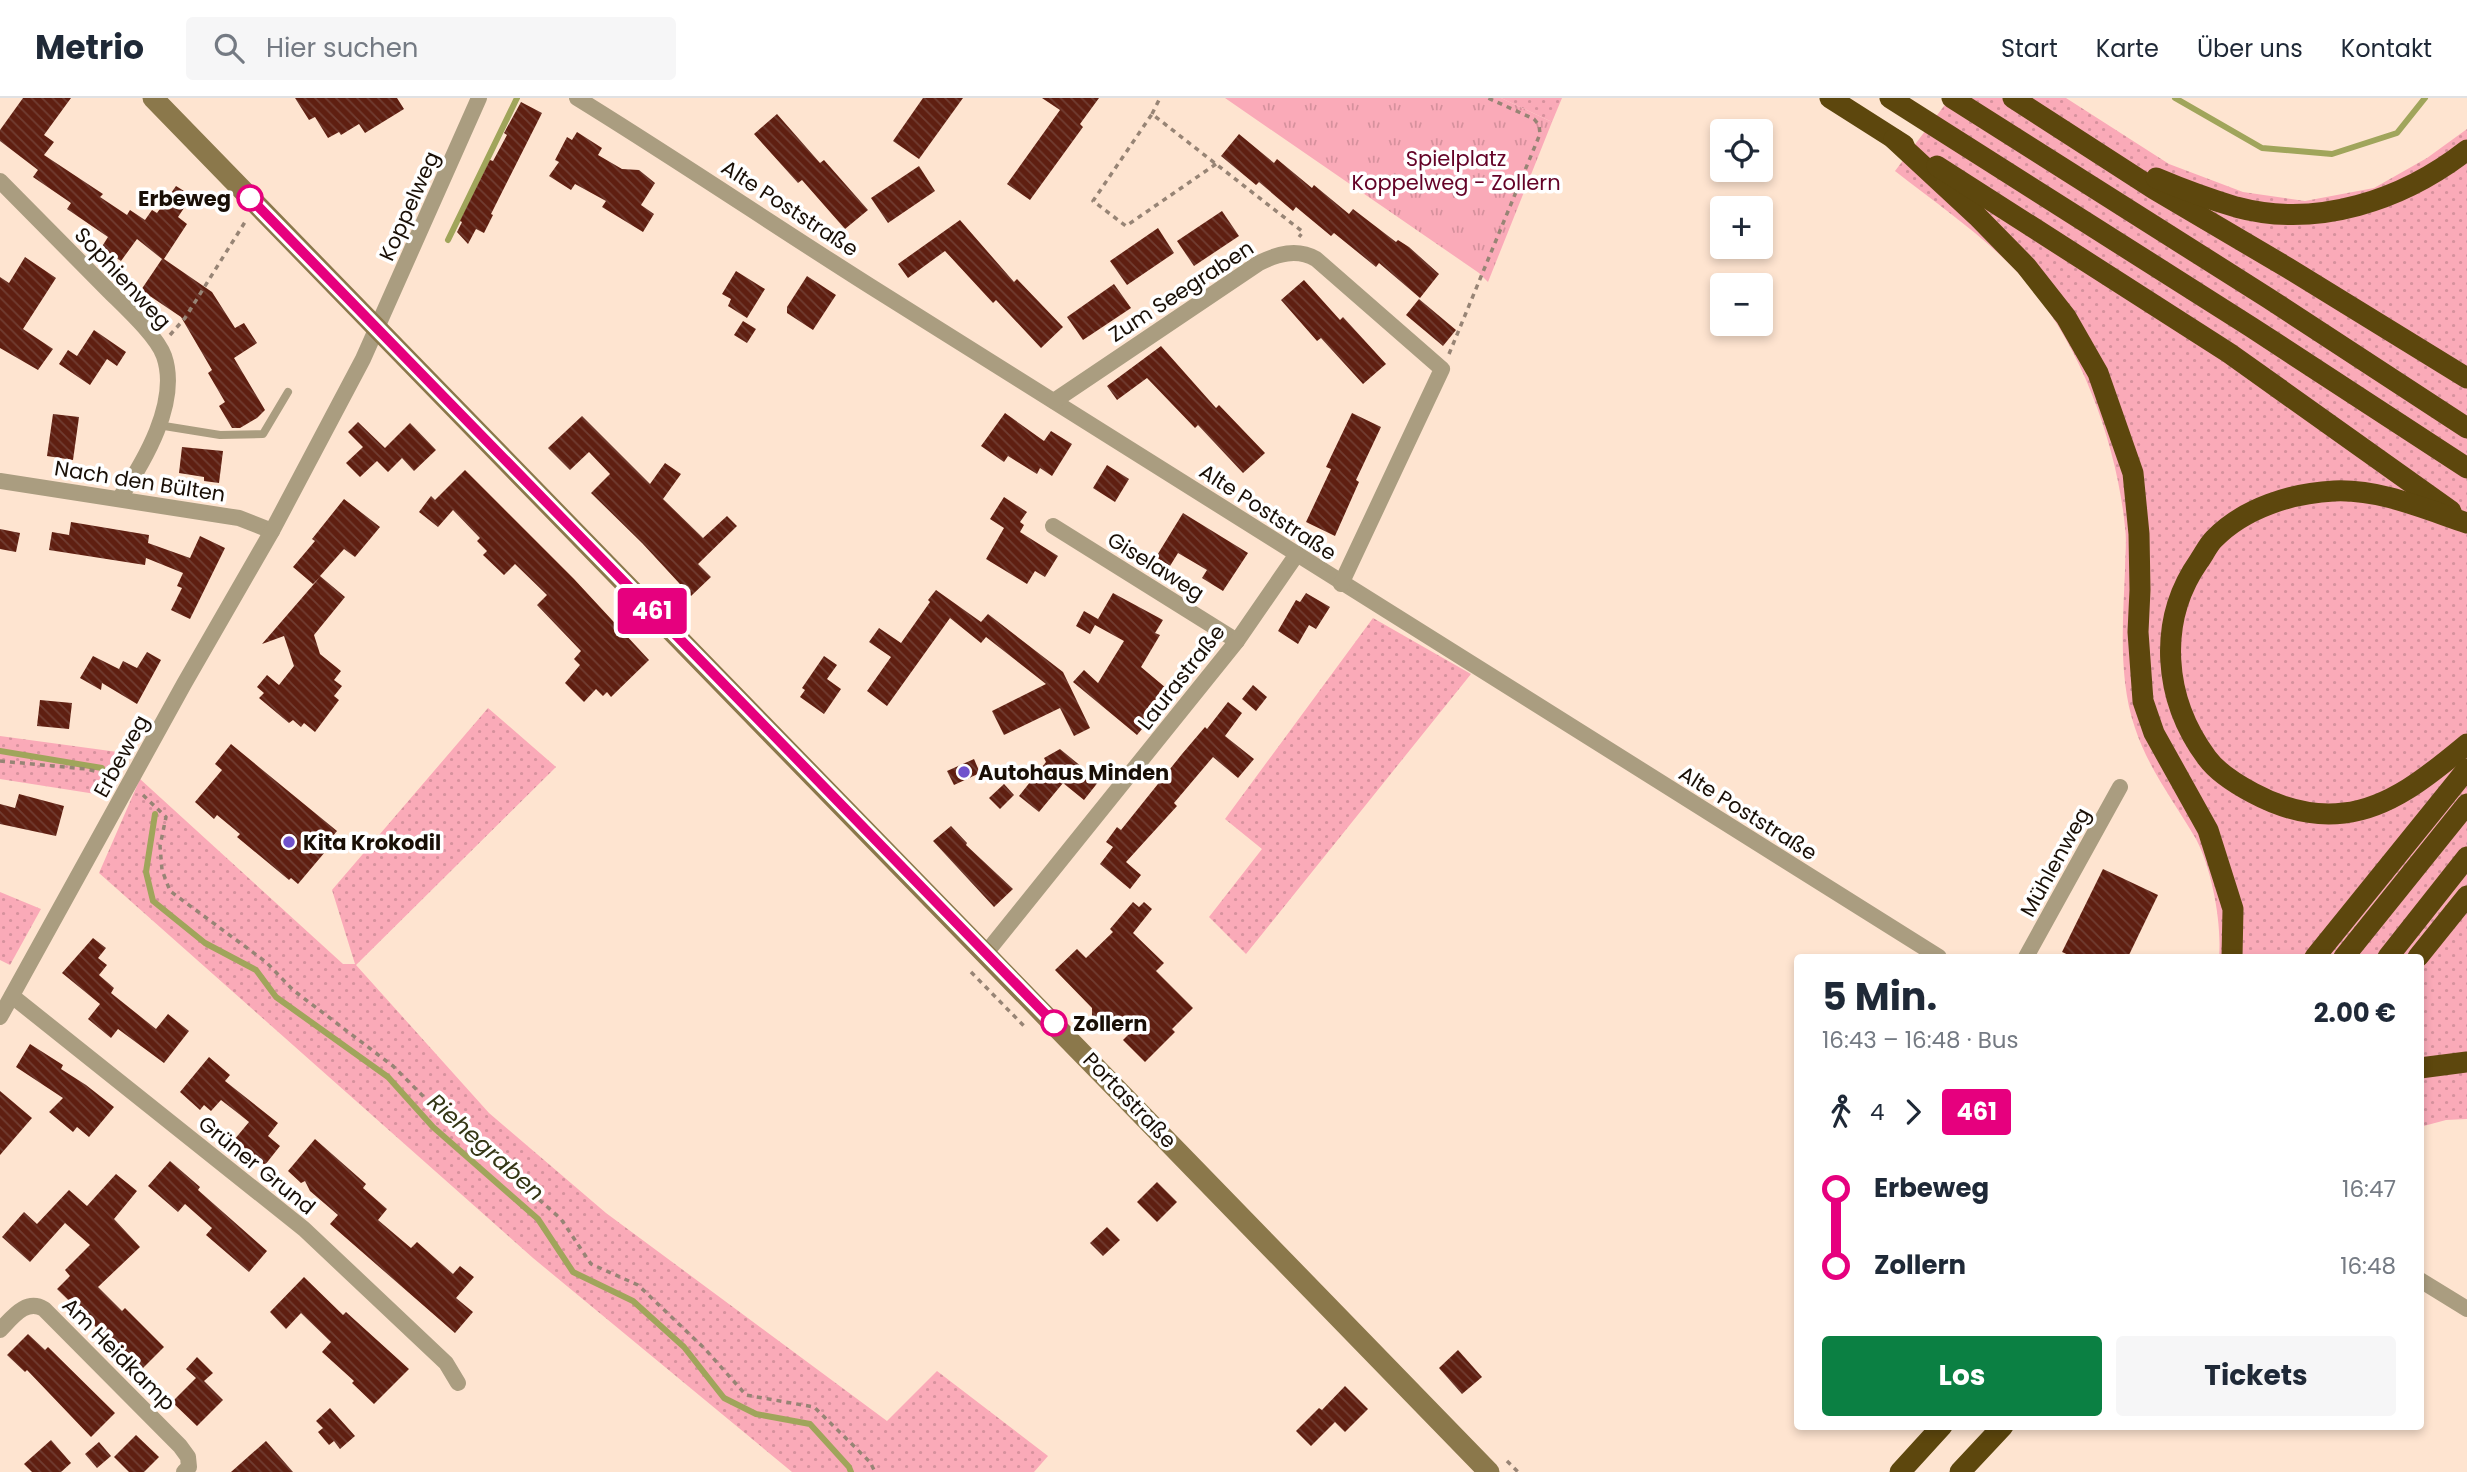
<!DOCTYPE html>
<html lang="de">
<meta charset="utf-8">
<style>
:root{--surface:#fff;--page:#f6f6f7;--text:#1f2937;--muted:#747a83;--line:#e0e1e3;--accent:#0b8043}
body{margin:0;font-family:Poppins,sans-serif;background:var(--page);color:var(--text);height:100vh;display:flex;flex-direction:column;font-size:26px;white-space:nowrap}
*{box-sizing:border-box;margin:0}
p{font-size:23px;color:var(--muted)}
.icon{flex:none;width:38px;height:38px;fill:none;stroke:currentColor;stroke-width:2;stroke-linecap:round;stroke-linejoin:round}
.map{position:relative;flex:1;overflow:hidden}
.side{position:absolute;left:1794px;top:856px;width:630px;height:476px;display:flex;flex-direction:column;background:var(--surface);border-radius:7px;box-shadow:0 4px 10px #0003}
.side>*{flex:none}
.badge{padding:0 14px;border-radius:5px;font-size:24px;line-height:46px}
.buttons{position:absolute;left:1710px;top:21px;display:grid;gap:14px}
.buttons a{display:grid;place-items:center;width:63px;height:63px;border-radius:7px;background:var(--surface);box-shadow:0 4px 10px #0003;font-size:35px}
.map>.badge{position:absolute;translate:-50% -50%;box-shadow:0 0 0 4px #fff}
.legs{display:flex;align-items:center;gap:10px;height:77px;padding:0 28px;font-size:23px}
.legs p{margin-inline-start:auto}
.headline{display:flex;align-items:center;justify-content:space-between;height:119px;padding:0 28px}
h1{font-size:38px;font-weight:700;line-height:52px}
.cta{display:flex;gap:14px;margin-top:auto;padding:14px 28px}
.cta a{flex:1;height:80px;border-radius:7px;background:var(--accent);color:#fff;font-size:28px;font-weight:700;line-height:80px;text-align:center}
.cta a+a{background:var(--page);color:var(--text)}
ul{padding:0 28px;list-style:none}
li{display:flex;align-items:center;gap:24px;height:77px;font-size:26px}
li i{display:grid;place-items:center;width:10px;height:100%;margin:0 9px;background:currentColor}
li i::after{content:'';width:18px;height:18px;margin:-9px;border:5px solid;border-radius:50%;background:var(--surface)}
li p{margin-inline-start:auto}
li:first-child i{background:linear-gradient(#0000 50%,currentColor 0)}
li:last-child i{background:linear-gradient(currentColor 50%,#0000 0)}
header{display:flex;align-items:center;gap:42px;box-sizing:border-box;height:98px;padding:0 35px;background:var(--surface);border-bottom:2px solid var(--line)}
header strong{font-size:33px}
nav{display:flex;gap:38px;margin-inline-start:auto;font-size:24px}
.search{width:490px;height:63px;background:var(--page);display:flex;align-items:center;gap:18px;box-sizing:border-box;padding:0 24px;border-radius:7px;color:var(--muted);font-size:26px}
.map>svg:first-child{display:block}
.grass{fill:url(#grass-dots)}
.park{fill:url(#park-tufts)}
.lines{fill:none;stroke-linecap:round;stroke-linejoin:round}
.stream{stroke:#a0a55b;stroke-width:6}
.building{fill:url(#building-back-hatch)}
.path{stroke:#978475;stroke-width:3.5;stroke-dasharray:5 5;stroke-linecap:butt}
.lane{stroke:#aa9d80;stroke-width:8}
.street{stroke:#aa9d80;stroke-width:16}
.secondary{stroke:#8b784b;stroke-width:21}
.highway{stroke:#5d470d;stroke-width:21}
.line-1-casing{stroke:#fff;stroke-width:16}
.line-1{stroke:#e6007e;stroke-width:10}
.stop-1-dot{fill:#fff;stroke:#e6007e;stroke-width:3.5}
.poi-dot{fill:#7052cc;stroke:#fff;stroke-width:2.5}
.labels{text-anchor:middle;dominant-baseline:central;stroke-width:7;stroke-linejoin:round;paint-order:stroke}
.park-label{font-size:21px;fill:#640227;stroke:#fff}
.stop-label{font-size:21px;font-weight:bold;fill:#190f06;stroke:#fff;text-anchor:end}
.street-label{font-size:21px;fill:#190f06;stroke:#fff}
.poi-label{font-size:21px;font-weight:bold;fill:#190f06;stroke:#fff;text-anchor:start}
.water-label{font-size:23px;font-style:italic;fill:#333514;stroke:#fff}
</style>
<header>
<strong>Metrio</strong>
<div class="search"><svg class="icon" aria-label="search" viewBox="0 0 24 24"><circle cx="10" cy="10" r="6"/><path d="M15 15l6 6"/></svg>Hier suchen</div>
<nav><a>Start</a><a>Karte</a><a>Über uns</a><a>Kontakt</a></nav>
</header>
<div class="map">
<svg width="2467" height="1374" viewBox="0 0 2467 1374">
<defs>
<pattern id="grass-dots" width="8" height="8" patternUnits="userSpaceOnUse" patternTransform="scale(1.75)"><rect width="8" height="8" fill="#faaab8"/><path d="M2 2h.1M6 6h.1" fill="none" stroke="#d6919d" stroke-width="1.8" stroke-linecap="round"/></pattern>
<pattern id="park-tufts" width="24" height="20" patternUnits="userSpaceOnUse" patternTransform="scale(1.75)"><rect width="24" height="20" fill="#faaab8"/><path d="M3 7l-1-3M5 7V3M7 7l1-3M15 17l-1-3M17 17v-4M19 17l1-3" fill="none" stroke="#d6919d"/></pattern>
<pattern id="building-back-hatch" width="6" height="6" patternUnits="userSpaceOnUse" patternTransform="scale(1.75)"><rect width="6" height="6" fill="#5f1f11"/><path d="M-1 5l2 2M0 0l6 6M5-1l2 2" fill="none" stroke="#713d32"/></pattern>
</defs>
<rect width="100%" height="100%" fill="#fee4d0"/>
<g class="grass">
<polygon points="1501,0 1562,0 1552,24"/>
<path d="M1950 0H2066L2169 66 2243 94 2305 103 2374 90 2427 60 2467 31V1021L2446 1022 2420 1029V859H2219C2222 826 2212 771 2196 741 2175 705 2148 670 2135 630 2118 580 2123 523 2125 472 2125 458 2127 443 2125 429 2117 347 2082 250 2028 186 1990 142 1941 109 1895 73Z"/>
<polygon points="1373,520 1471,576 1246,856 1209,819 1262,751 1225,721"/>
<polygon points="488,610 556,669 356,867 489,1015 606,1115 887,1323 937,1273 1048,1358 1034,1374 792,1374 533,1160 99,775 140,681 343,866 355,866 332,792"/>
<polygon points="0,638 125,655 102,697 0,681"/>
<polygon points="0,794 41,811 10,867 0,862"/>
</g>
<polygon class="park" points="1225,0 1501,0 1552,24 1488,184 1479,175"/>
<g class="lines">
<g class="stream">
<polyline points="2175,0 2262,50 2332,56 2397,35 2425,0"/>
<polyline points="448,142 517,0"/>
<polyline points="0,653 102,670"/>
<polyline points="155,716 146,774 153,803 205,845 256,872 276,899 388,979 433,1029 538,1121 573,1174 633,1203 684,1249 724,1300 756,1316 810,1326 849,1369 851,1374"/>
</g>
</g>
<g class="building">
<polygon points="23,0 71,0 44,37 54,44 44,57 103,96 100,99 127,117 130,112 145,122 152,112 157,115 176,88 192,98 178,119 187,126 164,161 212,194 235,230 244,225 257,245 234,260 265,312 257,320 240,330 232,330 219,308 225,304 208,275 212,272 181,219 141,192 162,161 137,141 121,163 101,150 108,139 67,111 71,105 33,79 38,72 0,43 0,32"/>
<polygon points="295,0 397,0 404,11 365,35 359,26 341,37 339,34 328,40 315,19 309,22"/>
<polygon points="923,0 963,0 919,61 893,43"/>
<polygon points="1042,0 1099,0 1080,26 1083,29 1030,102 1007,86 1060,12"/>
<polygon points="521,4 542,15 491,116 493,117 484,135 476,131 468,146 457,134 462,124 460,123 490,62 493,63 507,37 504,35"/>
<polygon points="777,16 820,65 824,62 868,112 845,131 802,82 798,85 754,36"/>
<polygon points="577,34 602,50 598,57 622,71 639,72 655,85 641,107 654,116 643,134 602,109 606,103 575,86 571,92 549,78 559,64 555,62 567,39 572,42"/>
<polygon points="1239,36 1274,65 1277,61 1312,90 1314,87 1349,116 1353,111 1396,144 1398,142 1409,149 1439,176 1420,200 1379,165 1376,169 1334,135 1331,138 1296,109 1293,113 1259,84 1256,87 1221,58"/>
<polygon points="919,68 935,93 888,125 871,100"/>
<polygon points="1222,113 1239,138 1194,168 1177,143"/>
<polygon points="960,122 1014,184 1017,181 1063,229 1041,250 996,202 993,205 945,153 908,180 898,166"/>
<polygon points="1158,130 1174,155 1127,187 1110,163"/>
<polygon points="25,159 56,180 23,231 53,251 38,272 0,250 0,179 9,185"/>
<polygon points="736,173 765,191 747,220 728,208 731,201 722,196"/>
<polygon points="807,178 836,197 813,232 787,215 787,209"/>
<polygon points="1304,182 1340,222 1343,219 1386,266 1363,286 1321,240 1317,243 1281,202"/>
<polygon points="1114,186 1131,210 1083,242 1067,219"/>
<polygon points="1419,201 1456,232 1443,248 1406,217"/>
<polygon points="743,223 756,231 747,245 734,237"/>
<polygon points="94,232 126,254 117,268 107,261 90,287 59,266 68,252 77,258"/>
<polygon points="1161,248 1216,310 1219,307 1265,355 1243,375 1198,327 1195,330 1147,280 1117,302 1107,288"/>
<polygon points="1005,315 1044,343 1051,333 1072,346 1052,378 1040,370 1037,376 1008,358 1004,364 981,348"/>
<polygon points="1352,315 1381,329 1356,382 1359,384 1335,438 1306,424 1331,371 1326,369"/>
<polygon points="53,316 79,319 73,362 47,358"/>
<polygon points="582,318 650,386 665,365 681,376 663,401 703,440 727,418 737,428 698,466 711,479 691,498 642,445 591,395 610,376 589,354 570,372 548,350"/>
<polygon points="358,324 385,350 410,325 436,352 414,373 402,360 388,374 377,363 360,379 346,365 363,349 348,334"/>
<polygon points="182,349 223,353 219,385 204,383 204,379 179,375"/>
<polygon points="1107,367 1129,381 1115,404 1093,390"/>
<polygon points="465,372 574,481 649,562 611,599 607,594 603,598 596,591 584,604 565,585 580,567 574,561 581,553 537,507 547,497 515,466 504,477 483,457 487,453 477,443 480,440 453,412 438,429 419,414 431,398 435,402"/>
<polygon points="1004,399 1027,414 1020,424 1024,427 1020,434 1058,458 1045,479 1035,473 1027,486 986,461 1004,430 990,421"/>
<polygon points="344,401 380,429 355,459 344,451 320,478 345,499 314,537 320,556 341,573 334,582 342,588 334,598 339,602 315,634 304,625 301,629 293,622 289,625 259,600 264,595 257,589 267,577 279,587 294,568 284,538 262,546 320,479 313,486 293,469 315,443 312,441"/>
<polygon points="1183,415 1248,455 1223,493 1202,480 1207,472 1178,455 1170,468 1156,459"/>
<polygon points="71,424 149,437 148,445 190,460 200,438 225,450 190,521 171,512 182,490 177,488 183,475 146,460 145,467 49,452 52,434 69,437"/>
<polygon points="0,431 20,435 16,454 0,451"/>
<polygon points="936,492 981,524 988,516 1063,574 1090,630 1074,638 1060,610 1004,637 992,613 1046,586 986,539 981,545 950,520 887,608 867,593 891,559 869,544 879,530 901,545 930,504 928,502"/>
<polygon points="1113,495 1163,522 1155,535 1160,537 1141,569 1172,595 1137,637 1073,584 1084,572 1098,585 1124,543 1095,527 1090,536 1076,528 1084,513 1098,521"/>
<polygon points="1306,495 1330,509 1316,531 1309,527 1298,546 1278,533 1296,502 1300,504"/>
<polygon points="147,554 161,562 137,606 102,585 101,592 80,580 93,558 119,571 123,563 137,570"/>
<polygon points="824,558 837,567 827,581 841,591 824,616 800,599 805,592 802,590"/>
<polygon points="1253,587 1267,599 1256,613 1242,601"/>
<polygon points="40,602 72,605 69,631 37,628"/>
<polygon points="1228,604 1242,615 1225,638 1254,661 1238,680 1213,659 1174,705 1177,708 1126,764 1141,777 1130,791 1100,766 1113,749 1106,744 1117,729 1121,732 1182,656 1205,629 1207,631"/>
<polygon points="231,646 337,733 322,751 325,754 298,786 291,780 289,782 237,739 240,736 217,717 214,721 195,704 222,672 215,666"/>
<polygon points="1060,651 1099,683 1084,702 1063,685 1039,714 1019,698 1046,664 1044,660"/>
<polygon points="974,661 980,675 954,687 947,673"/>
<polygon points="1004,686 1014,697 1000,711 989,700"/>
<polygon points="19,696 64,708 56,738 0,726 0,706 15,710"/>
<polygon points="951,728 967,745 966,747 1013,791 994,809 933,743"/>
<polygon points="2103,771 2158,797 2128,859 2073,859 2062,854"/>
<polygon points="1133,804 1139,809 1144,804 1152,811 1133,835 1164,865 1156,873 1193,910 1172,931 1175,934 1145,964 1123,942 1143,922 1092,928 1092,910 1055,872 1077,851 1086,860 1113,834 1110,831"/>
<polygon points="93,840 106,850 98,860 107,867 99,877 114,890 111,895 156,931 168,916 189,933 164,965 118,931 111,940 88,921 100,906 62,875"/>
<polygon points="30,946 63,967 61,971 86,987 114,1009 89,1039 77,1029 73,1034 49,1014 63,1000 16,969"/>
<polygon points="209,959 230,977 225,983 278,1025 268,1038 280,1048 265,1067 234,1042 249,1024 239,1016 221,1002 211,1013 204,1007 200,1012 180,994"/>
<polygon points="0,993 32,1020 0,1057"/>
<polygon points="315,1041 366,1086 363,1090 387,1111 378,1122 411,1150 417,1144 453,1176 460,1168 474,1179 456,1200 473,1214 455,1235 330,1126 338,1117 310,1093 305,1083 301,1085 288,1073"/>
<polygon points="170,1063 200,1089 198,1092 267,1153 249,1174 206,1137 212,1130 185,1106 178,1114 148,1088"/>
<polygon points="116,1076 137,1093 114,1121 140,1149 98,1189 122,1213 125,1210 164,1249 138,1275 99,1237 101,1234 57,1191 70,1178 65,1172 90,1147 65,1125 30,1164 2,1139 24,1114 37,1126 69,1092 87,1108"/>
<polygon points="1157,1084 1177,1104 1157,1124 1137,1104"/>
<polygon points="1107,1129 1120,1142 1103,1158 1090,1145"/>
<polygon points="304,1179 343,1217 346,1214 409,1271 374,1306 352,1285 354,1283 322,1254 331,1244 301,1215 286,1231 270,1214"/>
<polygon points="28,1236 45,1252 48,1249 115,1315 91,1339 27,1272 25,1274 7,1257"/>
<polygon points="1458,1252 1482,1279 1462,1296 1439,1270"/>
<polygon points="197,1259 213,1275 204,1283 223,1302 197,1328 172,1304 196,1280 186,1271"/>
<polygon points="1345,1288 1368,1311 1345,1334 1335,1324 1311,1348 1296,1333 1319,1310 1322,1312"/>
<polygon points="330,1310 355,1338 340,1351 334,1343 329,1347 318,1334 323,1330 316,1323"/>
<polygon points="136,1337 159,1359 144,1374 129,1374 114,1359"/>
<polygon points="51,1342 71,1365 61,1374 32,1374 24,1366"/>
<polygon points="266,1343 293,1374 231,1374"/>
<polygon points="99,1344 111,1358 97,1370 85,1356"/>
</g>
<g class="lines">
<g class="path">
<polyline points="1152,16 1160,0"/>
<polyline points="1216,66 1126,128 1093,103 1152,16 1303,134 1299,139"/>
<polyline points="170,237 185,220 245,124"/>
<polyline points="1449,256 1540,36 1539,27 1534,21 1488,0"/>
<polyline points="0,663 86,671 112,677"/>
<polyline points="143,697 166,719 160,748 162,772 170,793 266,864 293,892 393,968 433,1008 561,1121 591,1166 638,1187 705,1251 746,1297 814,1309 870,1364 875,1374"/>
<polyline points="971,874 1024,928"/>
<polyline points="1507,1363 1518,1374"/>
</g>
<polyline class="lane" points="158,327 220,337 263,336 288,294"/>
<g class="street">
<path d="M577 0C676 61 772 126 870 188 1226 412 1582 636 1939 859"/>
<path d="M0 83C36 119 72 156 109 193 124 208 157 238 164 258 180 304 144 364 119 401"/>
<path d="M1054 303 1259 165C1277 156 1297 150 1316 161L1442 271 1341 486"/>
<polyline points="0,383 239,420 272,433"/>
<polyline points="1053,428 1237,543"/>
<polyline points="986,855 1237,543 1297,456"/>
<polyline points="2026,859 2120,689"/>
<polyline points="12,898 304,1131 446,1265 458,1285"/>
<polyline points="0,919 184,586 272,433 363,261 479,0"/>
<polyline points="2420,1182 2467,1211"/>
<path d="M0 1232C12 1220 26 1200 44 1211L180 1348 188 1359 189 1369 184 1374"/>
</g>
<polyline class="secondary" points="153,0 1489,1374"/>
<g class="highway">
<polyline points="1830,0 1904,47"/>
<polyline points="1890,0 2251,229 2467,370"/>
<polyline points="1952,0 2268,200 2467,330"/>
<polyline points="2013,0 2154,91 2288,170 2467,280"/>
<polyline points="1894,41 1977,118 2026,168 2066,219 2098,275 2133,375 2139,436 2140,492 2138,534 2143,603 2154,635 2208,732 2233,811 2232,859"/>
<polyline points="1937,68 2229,255 2451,413"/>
<path d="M2156 80C2182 91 2209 101 2236 109 2317 131 2403 102 2467 52"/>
<path d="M2467 425C2425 411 2380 391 2334 393 2292 395 2244 410 2214 441 2208 447 2204 456 2199 463 2157 523 2163 601 2207 660 2218 675 2236 686 2253 695 2281 710 2311 719 2344 715 2391 710 2432 675 2467 646"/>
<polyline points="2315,859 2467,671"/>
<polyline points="2344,859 2467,706"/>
<polyline points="2388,859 2467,759"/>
<polyline points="2418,859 2467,798"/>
<polyline points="2420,970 2467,964"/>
<polyline points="1900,1374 1942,1328"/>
<polyline points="1960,1374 2003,1328"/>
</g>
</g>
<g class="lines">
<defs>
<polyline id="line-1" points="250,100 1054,925"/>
</defs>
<use href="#line-1" class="line-1-casing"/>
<use href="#line-1" class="line-1"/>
</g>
<g class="stop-1-dot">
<circle cx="250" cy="100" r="12"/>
<circle cx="1054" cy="925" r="12"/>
</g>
<g class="poi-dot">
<circle cx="964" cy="674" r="7"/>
<circle cx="289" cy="744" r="7"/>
</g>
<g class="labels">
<g class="park-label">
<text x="1456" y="60">Spielplatz<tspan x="1456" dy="24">Koppelweg - Zollern</tspan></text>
</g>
<g class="stop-label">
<text x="231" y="100">Erbeweg</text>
<text x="1073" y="925" text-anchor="start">Zollern</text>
</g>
<g class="street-label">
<text transform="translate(409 108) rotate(-66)">Koppelweg</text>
<text transform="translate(790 110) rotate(33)">Alte Poststraße</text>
<text transform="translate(123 180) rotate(47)">Sophienweg</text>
<text transform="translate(1181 193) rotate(-33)">Zum Seegraben</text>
<text transform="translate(140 383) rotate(9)">Nach den Bülten</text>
<text transform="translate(1268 414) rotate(33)">Alte Poststraße</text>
<text transform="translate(1156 468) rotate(32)">Giselaweg</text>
<text transform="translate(1181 579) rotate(-52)">Laurastraße</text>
<text transform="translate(121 658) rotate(-61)">Erbeweg</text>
<text transform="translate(1748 715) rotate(32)">Alte Poststraße</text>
<text transform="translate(2055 764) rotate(-61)">Mühlenweg</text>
<text transform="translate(1130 1002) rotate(46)">Portastraße</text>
<text transform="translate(257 1067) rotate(39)">Grüner Grund</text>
<text transform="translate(119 1256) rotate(45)">Am Heidkamp</text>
</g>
<g class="poi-label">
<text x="978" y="674">Autohaus Minden</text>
<text x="303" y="744">Kita Krokodil</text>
</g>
<g class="water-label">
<text transform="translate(486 1049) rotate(42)">Riehegraben</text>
</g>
</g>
</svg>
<div class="buttons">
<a><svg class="icon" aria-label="locate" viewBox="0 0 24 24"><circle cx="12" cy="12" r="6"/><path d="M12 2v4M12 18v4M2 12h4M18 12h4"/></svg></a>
<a>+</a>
<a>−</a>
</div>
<b class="badge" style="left:652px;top:513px;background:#e6007e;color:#fff">461</b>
<section class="side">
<div class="headline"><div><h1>5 Min.</h1><p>16:43 – 16:48 · Bus</p></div><b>2.00 €</b></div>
<div class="legs"><svg class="icon" aria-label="walk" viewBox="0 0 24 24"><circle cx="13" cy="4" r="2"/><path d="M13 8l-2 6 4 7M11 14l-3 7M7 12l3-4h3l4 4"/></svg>4<svg class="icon" aria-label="forward" viewBox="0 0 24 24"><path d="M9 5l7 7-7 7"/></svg><b class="badge" style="background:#e6007e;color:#fff">461</b></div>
<ul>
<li><i style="color:#e6007e"></i><b>Erbeweg</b><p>16:47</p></li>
<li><i style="color:#e6007e"></i><b>Zollern</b><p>16:48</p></li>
</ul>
<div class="cta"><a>Los</a><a>Tickets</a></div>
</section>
</div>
